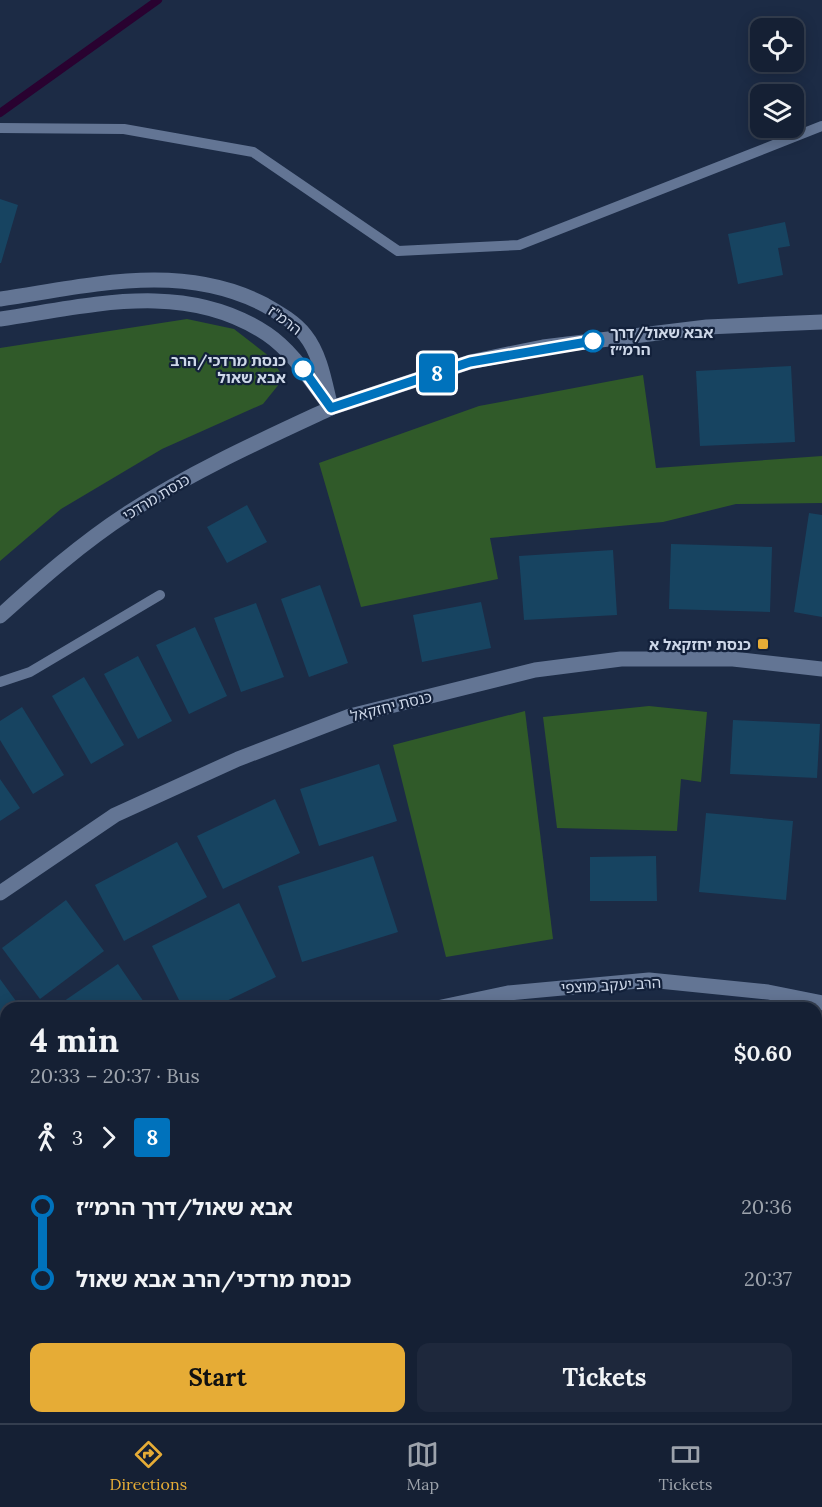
<!DOCTYPE html>
<meta charset="utf-8">
<style>
:root{--surface:#152034;--page:#1e283c;--text:#f1f3f6;--muted:#9da3ac;--line:#343e4f;--accent:#e6ac36}
body{margin:0;font-family:Lora,"Noto Sans Hebrew",serif;background:var(--page);color:var(--text);height:100vh;display:flex;flex-direction:column;font-size:22px;white-space:nowrap}
*{box-sizing:border-box;margin:0}
p{font-size:20px;color:var(--muted)}
.icon{flex:none;width:33px;height:33px;fill:none;stroke:currentColor;stroke-width:2;stroke-linecap:round;stroke-linejoin:round}
.map{position:relative;flex:1;overflow:hidden}
.sheet{position:absolute;left:0px;top:1002px;width:822px;height:422px;display:flex;flex-direction:column;background:var(--surface);border-radius:18px 18px 0 0;box-shadow:0 3px 15px #0003,0 0 0 2px var(--line)}
.sheet>*{flex:none}
.badge{padding:0 12px;border-radius:4px;font-size:21px;line-height:39px}
.controls{position:absolute;left:750px;top:18px;display:grid;gap:12px}
.controls a{display:grid;place-items:center;width:54px;height:54px;border-radius:12px;background:var(--surface);box-shadow:0 3px 15px #0003,0 0 0 2px var(--line);font-size:30px}
.map>.badge{position:absolute;translate:-50% -50%;box-shadow:0 0 0 3px #fff}
.legs{display:flex;align-items:center;gap:9px;height:66px;padding:0 30px;font-size:20px}
.legs p{margin-inline-start:auto}
.summary{display:flex;align-items:center;justify-content:space-between;height:102px;padding:0 30px}
h1{font-size:33px;font-weight:700;line-height:45px}
.cta{display:flex;gap:12px;margin-top:auto;padding:12px 30px}
.cta a{flex:1;height:69px;border-radius:12px;background:var(--accent);color:#111;font-size:24px;font-weight:700;line-height:69px;text-align:center}
.cta a+a{background:var(--page);color:var(--text)}
ul{padding:0 30px;list-style:none}
li{display:flex;align-items:center;gap:21px;height:72px;font-size:22px}
li i{display:grid;place-items:center;width:9px;height:100%;margin:0 8px;background:currentColor}
li i::after{content:'';width:15px;height:15px;margin:-8px;border:4px solid;border-radius:50%;background:var(--surface)}
li p{margin-inline-start:auto}
li:first-child i{background:linear-gradient(#0000 50%,currentColor 0)}
li:last-child i{background:linear-gradient(currentColor 50%,#0000 0)}
.menu{display:flex;justify-content:space-around;align-items:center;height:84px;border-top:2px solid var(--line);background:var(--surface);font-size:16px;color:var(--muted)}
.menu a{display:grid;justify-items:center;gap:3px}
.menu .active{color:var(--accent)}
.map>svg:first-child{display:block}
.built{fill:#223554}
.green{fill:#305a29}
.lines{fill:none;stroke-linecap:round;stroke-linejoin:round}
.stream{stroke:#290230;stroke-width:8}
.building{fill:#174461}
.service{stroke:#637594;stroke-width:10}
.minor{stroke:#637594;stroke-width:15}
.tertiary{stroke:#637594;stroke-width:15}
.line-1-casing{stroke:#fff;stroke-width:14}
.line-1{stroke:#0072bc;stroke-width:9}
.stop-1-dot{fill:#fff;stroke:#0072bc;stroke-width:3}
.poi-dot{fill:#e6ac36;stroke:#13213b;stroke-width:2}
.labels{text-anchor:middle;dominant-baseline:central;stroke-width:4.5;stroke-linejoin:round;paint-order:stroke}
.street-label{font-size:15px;fill:#cdd7e8;stroke:#13213b}
.stop-label{font-size:15px;font-weight:bold;fill:#cdd7e8;stroke:#13213b;text-anchor:start}
.poi-label{font-size:15px;font-weight:bold;fill:#cdd7e8;stroke:#13213b;text-anchor:end}
</style>
<div class="map">
<svg width="822" height="1423" viewBox="0 0 822 1423">
<rect width="100%" height="100%" fill="#1c2b45"/>
<polygon class="built" points="334,1418 699,1418 710,1423 336,1423"/>
<g class="green">
<polygon points="187,319 234,329 270,357 284,378 263,404 162,449 61,509 0,561 0,348"/>
<polygon points="643,375 656,468 822,456 822,503 736,504 663,522 490,538 498,579 361,607 319,463 479,406"/>
<polygon points="649,706 707,712 701,782 681,779 677,831 557,828 543,717"/>
<polygon points="525,711 553,939 446,957 393,745"/>
<polygon points="6,1306 6,1411 0,1414 0,1311"/>
<polygon points="816,1382 822,1387 822,1423 756,1423 759,1418 816,1418"/>
</g>
<g class="lines">
<polyline class="stream" points="0,113 158,0"/>
</g>
<g class="building">
<polygon points="0,199 18,205 1,263 0,263"/>
<polygon points="785,222 790,246 778,248 783,275 738,284 728,234"/>
<polygon points="791,366 795,442 700,446 696,371"/>
<polygon points="247,505 267,542 227,563 207,527"/>
<polygon points="809,513 822,515 822,617 794,612"/>
<polygon points="671,544 772,547 770,612 669,609"/>
<polygon points="613,550 617,615 524,620 519,556"/>
<polygon points="320,585 348,663 309,677 281,599"/>
<polygon points="481,602 491,648 422,662 413,615"/>
<polygon points="256,603 284,677 241,692 214,618"/>
<polygon points="195,627 227,696 189,714 156,645"/>
<polygon points="138,656 172,721 138,739 104,674"/>
<polygon points="84,677 124,745 91,764 52,696"/>
<polygon points="22,707 64,775 33,794 0,740 0,721"/>
<polygon points="733,720 820,724 817,778 730,774"/>
<polygon points="379,764 397,821 319,846 300,789"/>
<polygon points="0,779 20,808 0,821"/>
<polygon points="275,799 300,853 223,889 197,836"/>
<polygon points="706,813 793,821 786,900 699,892"/>
<polygon points="177,842 207,897 124,941 95,885"/>
<polygon points="373,856 398,932 302,962 278,886"/>
<polygon points="656,856 657,901 590,901 590,857"/>
<polygon points="66,900 104,951 40,999 2,948"/>
<polygon points="239,903 276,977 212,1008 183,1008 152,946"/>
<polygon points="118,964 148,1008 54,1008"/>
<polygon points="0,979 21,1008 6,1008 6,1032 0,1037"/>
<polygon points="6,1054 6,1161 0,1166 0,1059"/>
<polygon points="816,1058 822,1059 817,1086 816,1086"/>
<polygon points="822,1211 822,1293 816,1289 816,1220"/>
<polygon points="422,1418 585,1418 583,1423 420,1423"/>
<polygon points="718,1418 736,1418 732,1423"/>
</g>
<g class="lines">
<g class="service">
<polyline points="0,128 124,129 253,152 398,251 519,245 822,126"/>
<polyline points="0,682 30,672 160,595"/>
</g>
<g class="minor">
<polyline points="331,408 470,362 543,347 707,327 822,322"/>
<polyline points="437,1008 508,993 649,980 768,992 822,1003"/>
<polyline points="0,1271 6,1266"/>
</g>
<g class="tertiary">
<path d="M0 299C89 286 181 261 265 305 279 313 295 322 305 335 321 355 325 384 331 408"/>
<path d="M0 319C89 306 185 279 267 334 292 351 309 378 327 402"/>
<path d="M0 616C41 579 82 543 128 513 193 471 262 440 331 408"/>
<polyline points="0,893 115,815 238,759 350,716 535,670 621,659 733,659 822,669"/>
<polyline points="816,1347 822,1350"/>
<polyline points="258,1423 265,1418"/>
</g>
</g>
<g class="lines">
<defs>
<polyline id="line-1" points="303,369 331,408 470,362 593,341"/>
</defs>
<use href="#line-1" class="line-1-casing"/>
<use href="#line-1" class="line-1"/>
</g>
<g class="stop-1-dot">
<circle cx="593" cy="341" r="10"/>
<circle cx="303" cy="369" r="10"/>
</g>
<rect class="poi-dot" x="757" y="638" width="12" height="12" rx="3"/>
<g class="labels">
<g class="street-label">
<text transform="translate(285 320) rotate(37)">הרמ"ז</text>
<text transform="translate(156 497) rotate(-31)">כנסת מרדכי</text>
<text transform="translate(391 706) rotate(-14)">כנסת יחזקאל</text>
<text transform="translate(611 985) rotate(-3)">הרב יעקב מוצפי</text>
</g>
<g class="stop-label">
<text x="610" y="332">אבא שאול/דרך<tspan x="610" dy="17">הרמ״ז</tspan></text>
<text x="286" y="360" text-anchor="end">כנסת מרדכי/הרב<tspan x="286" dy="17">אבא שאול</tspan></text>
</g>
<g class="poi-label">
<text x="751" y="644">כנסת יחזקאל א</text>
</g>
</g>
</svg>
<div class="controls">
<a><svg class="icon" aria-label="locate" viewBox="0 0 24 24"><circle cx="12" cy="12" r="6"/><path d="M12 2v4M12 18v4M2 12h4M18 12h4"/></svg></a>
<a><svg class="icon" aria-label="layers" viewBox="0 0 24 24"><path d="M12 4l9 5-9 5-9-5zM3 14l9 5 9-5"/></svg></a>
</div>
<b class="badge" style="left:437px;top:373px;background:#0072bc;color:#fff">8</b>
<section class="sheet">
<div class="summary"><div><h1>4 min</h1><p>20:33 – 20:37 · Bus</p></div><b>$0.60</b></div>
<div class="legs"><svg class="icon" aria-label="walk" viewBox="0 0 24 24"><circle cx="13" cy="4" r="2"/><path d="M13 8l-2 6 4 7M11 14l-3 7M7 12l3-4h3l4 4"/></svg>3<svg class="icon" aria-label="forward" viewBox="0 0 24 24"><path d="M9 5l7 7-7 7"/></svg><b class="badge" style="background:#0072bc;color:#fff">8</b></div>
<ul>
<li><i style="color:#0072bc"></i><b>אבא שאול/דרך הרמ״ז</b><p>20:36</p></li>
<li><i style="color:#0072bc"></i><b>כנסת מרדכי/הרב אבא שאול</b><p>20:37</p></li>
</ul>
<div class="cta"><a>Start</a><a>Tickets</a></div>
</section>
</div>
<nav class="menu">
<a class="active"><svg class="icon" aria-label="directions" viewBox="0 0 24 24"><path d="M12 3l9 9-9 9-9-9zM9 14v-3h6M13 9l2 2-2 2"/></svg>Directions</a>
<a><svg class="icon" aria-label="map" viewBox="0 0 24 24"><path d="M3 6l6-2 6 2 6-2v14l-6 2-6-2-6 2zM9 4v14M15 6v14"/></svg>Map</a>
<a><svg class="icon" aria-label="tickets" viewBox="0 0 24 24"><path d="M3 7h18v10H3zM15 7v10"/></svg>Tickets</a>
</nav>
